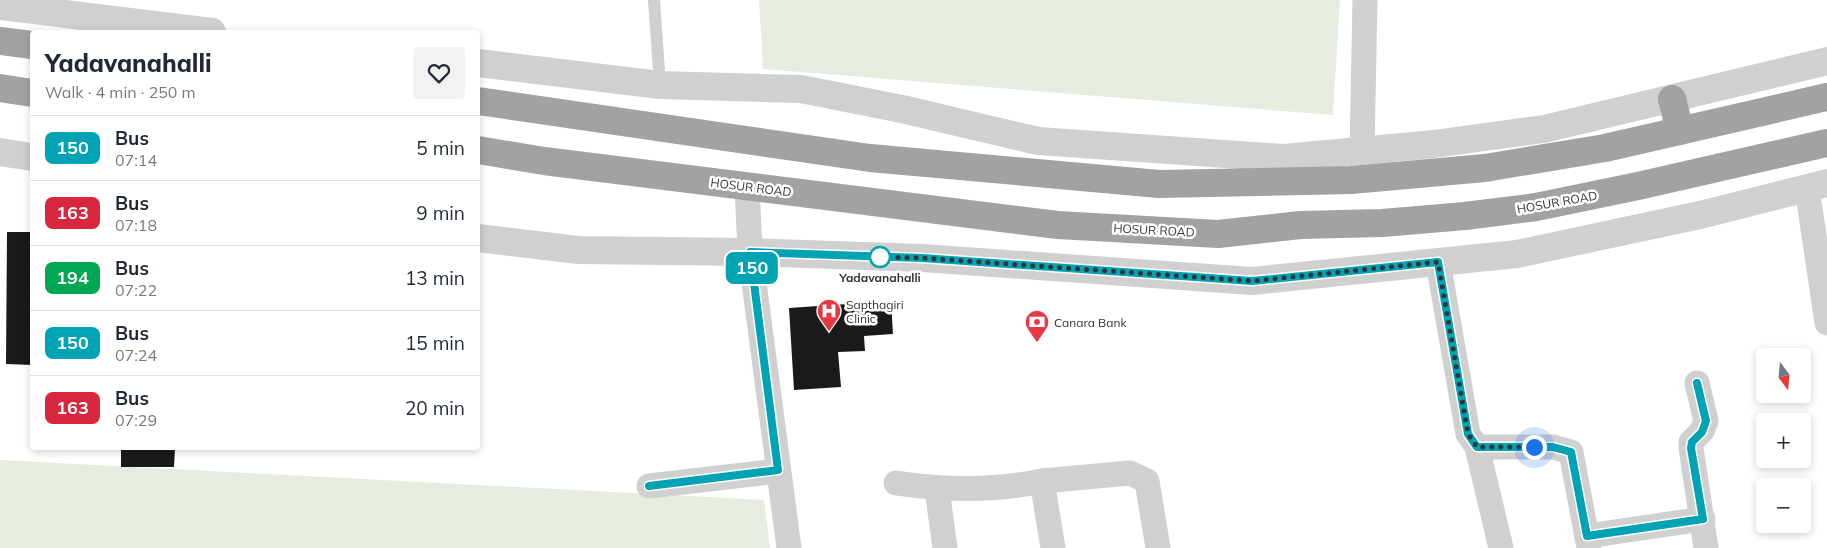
<!DOCTYPE html>
<meta charset="utf-8">
<style>
:root{--surface:#fff;--page:#f2f2f3;--text:#1f2937;--muted:#747a83;--line:#e0e1e3}
body{margin:0;font-family:Mulish,sans-serif;background:var(--page);color:var(--text);height:100vh;display:flex;flex-direction:column;font-size:19px;white-space:nowrap}
*{box-sizing:border-box;margin:0}
p{font-size:16px;color:var(--muted)}
.icon{flex:none;width:28px;height:28px;fill:none;stroke:currentColor;stroke-width:2;stroke-linecap:round;stroke-linejoin:round}
.map{position:relative;flex:1;overflow:hidden}
.side{position:absolute;left:30px;top:30px;width:450px;height:420px;display:flex;flex-direction:column;background:var(--surface);border-radius:5px;box-shadow:0 2px 8px #0003}
.side>*{flex:none}
.badge{padding:0 10px;border-radius:8px;font-size:18px;line-height:32px}
.needle{width:32px;rotate:164deg}
.controls{position:absolute;left:1756px;top:348px;display:grid;gap:10px}
.controls a{display:grid;place-items:center;width:55px;height:55px;border-radius:5px;background:var(--surface);box-shadow:0 2px 8px #0003;font-size:25px}
.you{position:absolute;width:25px;height:25px;margin:-12px;border:4px solid #fff;border-radius:50%;background:#1a73e8;box-shadow:0 0 0 8px #1a73e833}
.map>.badge{position:absolute;translate:-50% -50%;box-shadow:0 0 0 2px #fff}
.round{display:grid;place-items:center;flex:none;width:52px;height:52px;border-radius:5px;background:var(--page)}
.head{display:flex;align-items:center;justify-content:space-between;height:85px;padding:0 15px}
h1{font-size:24px;font-weight:800;line-height:38px}
ul{padding:0;list-style:none}
li{display:flex;align-items:center;gap:15px;height:65px;padding:0 15px;border-top:1px solid var(--line)}
li div{flex:1}
li b{display:block;font-size:19px}
li em{font-style:normal}
li .badge{min-width:55px;font-weight:700;text-align:center}
.map>svg:first-child{display:block}
.green{fill:#e6ecdf}
.building{fill:#1a1a1a}
.lines{fill:none;stroke-linecap:round;stroke-linejoin:round}
.service{stroke:#d0d0d0;stroke-width:12}
.minor{stroke:#d0d0d0;stroke-width:25}
.tertiary{stroke:#d0d0d0;stroke-width:28}
.trunk{stroke:#a2a2a2;stroke-width:28}
.line-casing{stroke:#fff;stroke-width:11}
.line{stroke:#00a3b4;stroke-width:8}
.walk{stroke:#333;stroke-width:5;stroke-dasharray:0 9}
.stop-dot{fill:#fff;stroke:#00a3b4;stroke-width:2.5}
.labels{text-anchor:middle;dominant-baseline:central;stroke-width:5;stroke-linejoin:round;paint-order:stroke}
.street-label{font-size:12px;fill:#333;stroke:#fff}
.stop-label{font-size:12px;font-weight:bold;fill:#333;stroke:#fff}
.poi-label{font-size:12px;fill:#333;stroke:#fff;text-anchor:start}
</style>
<div class="map">
<svg width="1827" height="548" viewBox="0 0 1827 548">
<rect width="100%" height="100%" fill="#fff"/>
<g class="green">
<polygon points="759,0 1340,0 1333,115 763,69"/>
<polygon points="0,460 764,500 770,548 0,548"/>
</g>
<g class="building">
<polygon points="7,232 32,232 32,365 6,364"/>
<polygon points="891,301 893,334 864,336 865,351 838,352 841,387 794,390 789,308"/>
<polygon points="121,448 175,448 174,467 121,467"/>
</g>
<g class="lines">
<polyline class="service" points="654,0 660,85"/>
<g class="minor">
<polyline points="1362,151 1365,0"/>
<polyline points="747,186 750,252 789,548"/>
<polyline points="1807,188 1827,323"/>
<polyline points="1438,262 1468,434 1477,447 1501,548"/>
<polyline points="1697,383 1706,421 1702,431 1691,442 1691,448 1706,548"/>
<polyline points="1477,447 1553,447 1571,452 1589,548"/>
<polyline points="1042,481 1130,473 1147,481 1158,548"/>
<path d="M896 483C943 490 995 491 1042 481L1053 548"/>
<polyline points="649,486 778,471"/>
<polyline points="937,489 945,548"/>
<polyline points="1587,536 1703,519"/>
</g>
<g class="tertiary">
<polyline points="0,6 212,32"/>
<polyline points="478,63 660,85 801,89 902,109 1038,141 1284,158 1434,144 1544,129 1827,61"/>
<polyline points="0,152 32,157"/>
<polyline points="478,238 578,250 750,252 922,258 1252,281 1517,254 1700,215 1827,183"/>
</g>
<g class="trunk">
<polyline points="0,41 32,45"/>
<polyline points="0,88 32,93"/>
<polyline points="1672,99 1680,131"/>
<polyline points="478,101 870,158 1159,184 1351,180 1485,168 1605,148 1827,97"/>
<polyline points="478,150 544,161 1058,225 1218,234 1300,225 1382,223 1465,216 1536,207 1638,186 1827,143"/>
</g>
</g>
<g class="lines">
<defs>
<polyline id="line" points="649,486 778,470 750,252 922,258 1252,281 1438,262 1468,434 1477,447 1553,447 1571,452 1587,536 1703,519 1691,448 1692,442 1702,432 1706,421 1697,383"/>
</defs>
<use href="#line" class="line-casing"/>
<use href="#line" class="line"/>
<polyline class="walk" points="880,257 922,258 1252,281 1438,262 1468,434 1477,447 1534,447"/>
</g>
<defs>
<symbol id="hospital-pin" viewBox="-11 -11 22 30"><path d="M0 17L-7.5 6A9.5 9.5 0 1 1 7.5 6Z" fill="#e63946" stroke="#fff"/><path d="M-5-5h3v3.5h4V-5h3V5h-3V1.5h-4V5h-3Z" fill="#fff"/></symbol>
<symbol id="bank-pin" viewBox="-11 -11 22 30"><path d="M0 17L-7.5 6A9.5 9.5 0 1 1 7.5 6Z" fill="#e63946" stroke="#fff"/><path d="M-6-4H6V4H-6ZM0-2.3a2.3 2.3 0 1 0 0 4.6a2.3 2.3 0 1 0 0-4.6Z" fill="#fff"/></symbol>
</defs>
<g fill-rule="evenodd">
<use href="#hospital-pin" x="815" y="297" width="28" height="38"/>
<use href="#bank-pin" x="1023" y="308" width="28" height="38"/>
</g>
<circle class="stop-dot" cx="880" cy="257" r="10"/>
<g class="labels">
<g class="street-label">
<text transform="translate(751 187) rotate(7)">HOSUR ROAD</text>
<text transform="translate(1557 202) rotate(-10)">HOSUR ROAD</text>
<text transform="translate(1154 230) rotate(3)">HOSUR ROAD</text>
</g>
<g class="stop-label">
<text x="880" y="277">Yadavanahalli</text>
</g>
<g class="poi-label">
<text x="846" y="304">Sapthagiri<tspan x="846" dy="14">Clinic</tspan></text>
<text x="1054" y="322">Canara Bank</text>
</g>
</g>
</svg>
<div class="controls">
<a><svg class="needle" viewBox="-14 -14 28 28"><path d="M0-13l5 13h-10z" fill="#e53935"/><path d="M0 13l5-13h-10z" fill="#747a83"/></svg></a>
<a>+</a>
<a>−</a>
</div>
<div class="you" style="left:1534px;top:447px"></div>
<b class="badge" style="left:752px;top:268px;background:#00a3b4;color:#fff">150</b>
<section class="side">
<div class="head"><div><h1>Yadavanahalli</h1><p>Walk · 4 min · 250 m</p></div><a class="round"><svg class="icon" aria-label="heart" viewBox="0 0 24 24"><path d="M12 20l-8-8c-3-5 5-10 8-4 3-6 11-1 8 4z"/></svg></a></div>
<ul>
<li><span class="badge" style="background:#00a3b4;color:#fff">150</span><div><b>Bus</b><p>07:14</p></div><em>5 min</em></li>
<li><span class="badge" style="background:#d7263d;color:#fff">163</span><div><b>Bus</b><p>07:18</p></div><em>9 min</em></li>
<li><span class="badge" style="background:#00a651;color:#fff">194</span><div><b>Bus</b><p>07:22</p></div><em>13 min</em></li>
<li><span class="badge" style="background:#00a3b4;color:#fff">150</span><div><b>Bus</b><p>07:24</p></div><em>15 min</em></li>
<li><span class="badge" style="background:#d7263d;color:#fff">163</span><div><b>Bus</b><p>07:29</p></div><em>20 min</em></li>
</ul>
</section>
</div>
